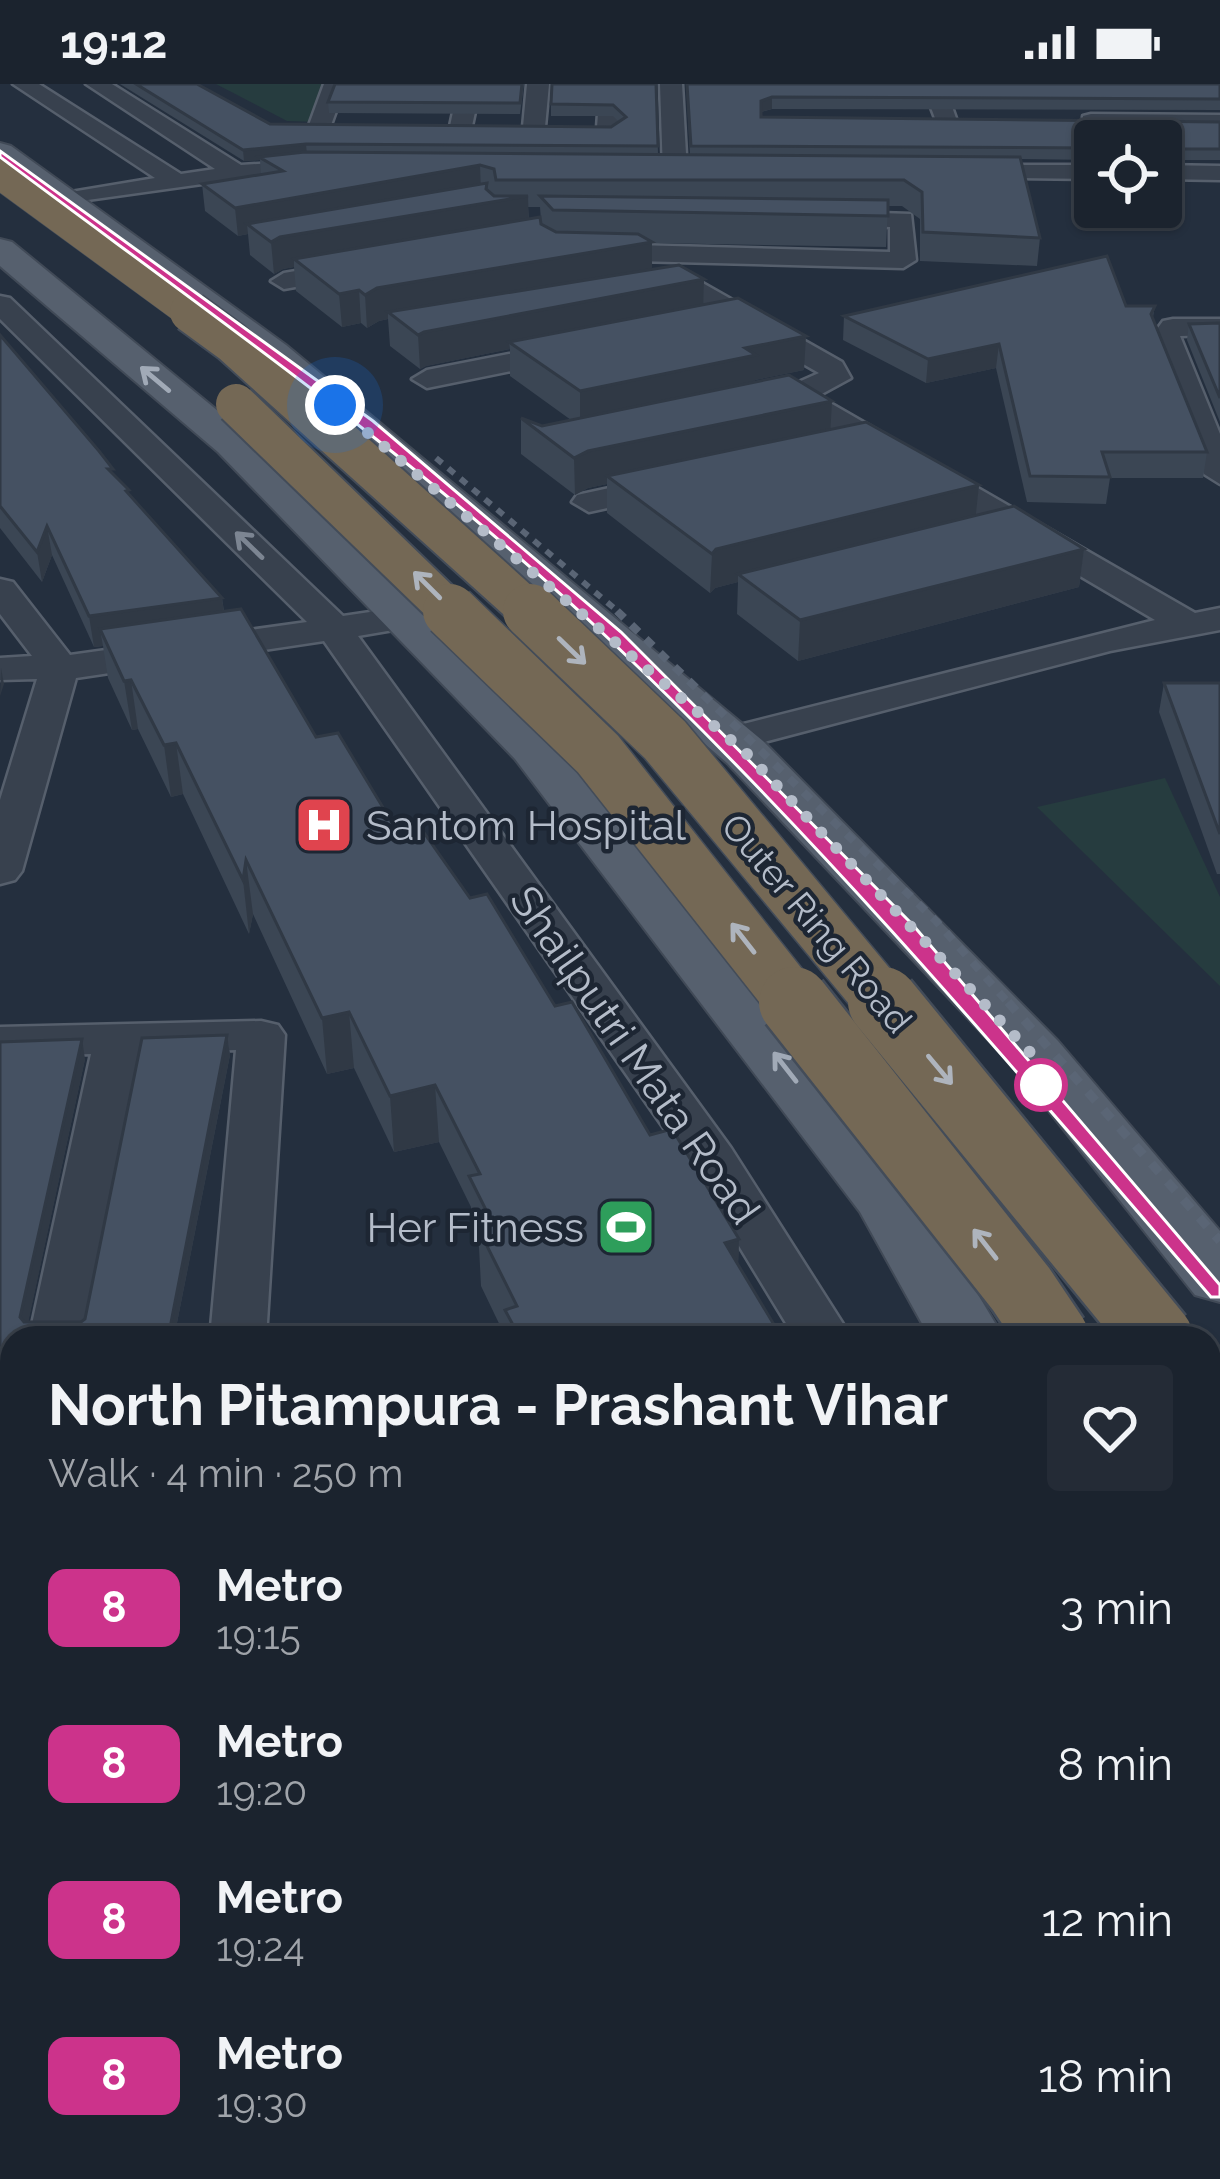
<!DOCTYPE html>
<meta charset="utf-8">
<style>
:root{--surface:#1b232e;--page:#242b36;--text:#f1f3f6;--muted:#a0a4aa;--line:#39404a}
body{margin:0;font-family:Raleway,sans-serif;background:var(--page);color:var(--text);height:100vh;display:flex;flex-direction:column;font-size:45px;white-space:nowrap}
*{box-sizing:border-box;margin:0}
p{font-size:39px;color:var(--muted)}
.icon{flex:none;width:66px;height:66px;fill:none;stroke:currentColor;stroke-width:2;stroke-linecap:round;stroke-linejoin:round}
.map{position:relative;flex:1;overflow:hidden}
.panel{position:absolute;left:0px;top:1242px;width:1221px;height:855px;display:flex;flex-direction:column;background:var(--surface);border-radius:36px 36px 0 0;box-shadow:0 3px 9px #0004,0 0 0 3px var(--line)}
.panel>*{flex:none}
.badge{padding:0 24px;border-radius:18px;font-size:42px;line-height:78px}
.tools{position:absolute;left:1074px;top:36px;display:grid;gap:24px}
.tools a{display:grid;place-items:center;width:108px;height:108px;border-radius:12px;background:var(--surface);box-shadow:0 3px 9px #0004,0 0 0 3px var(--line);font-size:60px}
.you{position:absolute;width:60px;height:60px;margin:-30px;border:9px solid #fff;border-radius:50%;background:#1a73e8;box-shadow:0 0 0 18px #1a73e833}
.map>.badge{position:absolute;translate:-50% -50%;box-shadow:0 0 0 6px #fff}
.round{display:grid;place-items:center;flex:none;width:126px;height:126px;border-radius:12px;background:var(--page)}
.summary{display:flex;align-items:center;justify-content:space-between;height:204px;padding:0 48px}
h1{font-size:57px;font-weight:700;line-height:90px}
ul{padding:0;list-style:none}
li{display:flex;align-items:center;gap:36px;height:156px;padding:0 48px}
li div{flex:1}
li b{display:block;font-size:45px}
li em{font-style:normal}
li .badge{min-width:132px;font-weight:700;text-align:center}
.status{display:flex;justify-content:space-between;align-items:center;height:84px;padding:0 60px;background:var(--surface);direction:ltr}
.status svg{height:33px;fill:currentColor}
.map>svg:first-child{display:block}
.green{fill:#263c3f}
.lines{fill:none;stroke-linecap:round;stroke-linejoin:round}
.street-casing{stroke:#565f6c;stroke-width:5}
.primary-casing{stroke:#414a57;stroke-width:4}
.highway-casing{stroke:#434c59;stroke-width:4}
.street{fill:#38414e;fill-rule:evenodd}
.primary{fill:#56606e;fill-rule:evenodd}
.highway{fill:#746855;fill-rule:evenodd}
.rail-far3{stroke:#5a6575;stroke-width:4.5;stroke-dasharray:6 6;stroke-linecap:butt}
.rail-far2{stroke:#5a6575;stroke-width:6;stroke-dasharray:8 8;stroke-linecap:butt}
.rail-far1{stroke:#5a6575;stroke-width:8;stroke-dasharray:10 10;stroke-linecap:butt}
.rail{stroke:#5a6575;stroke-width:9;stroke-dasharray:12 12;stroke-linecap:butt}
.highway-bridge-far3-casing{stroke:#434c59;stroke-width:33;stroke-linecap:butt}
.highway-bridge-far2-casing{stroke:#434c59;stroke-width:44;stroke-linecap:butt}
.highway-bridge-far1-casing{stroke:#434c59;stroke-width:57;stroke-linecap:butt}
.highway-bridge-casing{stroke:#434c59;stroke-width:75;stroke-linecap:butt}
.highway-bridge-far3{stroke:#746855;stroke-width:32}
.highway-bridge-far2{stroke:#746855;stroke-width:40}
.highway-bridge-far1{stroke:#746855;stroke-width:54}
.highway-bridge{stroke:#746855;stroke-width:70}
.wall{fill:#3b4654;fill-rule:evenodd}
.shaded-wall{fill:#303945}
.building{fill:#455162;stroke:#303945;stroke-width:3}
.oneway{stroke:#a1aab7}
.oneway2{stroke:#7c8592}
.oneway3{stroke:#aeb4bd}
.line{fill:#cc338b;stroke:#fff;stroke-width:3}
.walk{stroke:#b4bcc9;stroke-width:12;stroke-dasharray:0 21.6}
.stop-dot{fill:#fff;stroke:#cc338b;stroke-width:6}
.labels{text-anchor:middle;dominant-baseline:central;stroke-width:9;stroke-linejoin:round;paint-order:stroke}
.far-street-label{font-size:36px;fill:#b4bcc9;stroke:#1d2633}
.poi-label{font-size:42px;fill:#b4bcc9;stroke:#1d2633;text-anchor:start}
.street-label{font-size:42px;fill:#b4bcc9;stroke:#1d2633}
</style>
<div class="status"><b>19:12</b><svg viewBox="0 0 49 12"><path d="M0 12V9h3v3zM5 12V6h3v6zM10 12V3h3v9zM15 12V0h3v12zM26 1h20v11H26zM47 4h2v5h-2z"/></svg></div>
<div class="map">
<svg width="1220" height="2095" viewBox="0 0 1220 2095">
<rect width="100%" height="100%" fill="#242f3e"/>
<g class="green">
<polygon points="216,0 333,0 319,38 287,37"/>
<polygon points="1165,694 1220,813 1220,902 1037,723"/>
</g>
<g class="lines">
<defs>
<g id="street">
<polygon points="13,0 39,0 181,90 215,85 86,0 112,0 241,81 326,76 338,83 326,90 267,91 59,120 59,110 155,94"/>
<polygon points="324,0 346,0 331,41 320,48 309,41"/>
<polygon points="459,0 481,0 472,42 461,49 450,42"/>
<polygon points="527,0 549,0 545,43 534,50 523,43"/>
<polygon points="600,0 622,0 618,88 606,95 594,88"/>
<polygon points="660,0 682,0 687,88 675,95 663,88"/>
<polygon points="922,0 944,0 957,37 954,42 938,42"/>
<polygon points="1091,30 1220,31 1220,45 1083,42 1083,32"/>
<polygon points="958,81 1095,81 1095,95 950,93 950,83"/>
<polygon points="1161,81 1220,82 1220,96 1161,95"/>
<polygon points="817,127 911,130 916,176 903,184 635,177 622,169 635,161 890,168 890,143 808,140 804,135"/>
<polygon points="365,175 374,177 378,183 374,189 284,205 271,197 284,189"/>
<polygon points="673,191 699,197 842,278 851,294 818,312 1195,529 1220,524 1220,546 1110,567 730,667 716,663 710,655 716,647 1155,536 789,321 747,330 736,327 732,321 736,315 785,304 819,289 679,209 641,210 627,202 641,194"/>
<polygon points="0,212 10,214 343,532 404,523 417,526 422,534 417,542 358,552 731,1064 852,1254 795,1254 691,1083 324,557 76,594 22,787 15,796 0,800 0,716 37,595 0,596 0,574 32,572 0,530 0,495 13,498 70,571 307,538 0,235"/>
<polygon points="1173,235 1220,235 1220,251 1180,252 1220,350 1220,400 1204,390 1152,252 1163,237"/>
<polygon points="576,257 586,260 590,266 586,272 427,304 412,295 427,286"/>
<polygon points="674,390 690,400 686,407 589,428 572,418 577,411"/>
<polygon points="261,937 278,941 285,951 266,1254 210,1254 236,966 141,969 85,1254 29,1254 91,970 0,973 0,943"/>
<polygon points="12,1445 12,1525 0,1526 0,1448"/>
<polygon points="1209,1946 1220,1950 1220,2044 1209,2039"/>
</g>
<g id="primary">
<polygon points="0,59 11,62 286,261 763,657 1058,957 1220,1147 1220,1218 1195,1211 1014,983 727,679 260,277 0,82"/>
<polygon points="0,155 12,158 246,350 551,653 913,1102 1004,1254 930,1254 860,1128 515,675 218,368 0,182"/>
<polygon points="1209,1636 1220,1640 1220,1731 1209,1727"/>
</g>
<g id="highway">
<polygon points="1209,1292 1220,1296 1220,1363 1209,1360"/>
<polygon points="1209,1451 1220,1455 1220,1532 1209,1528"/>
</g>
</defs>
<use href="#street" class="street-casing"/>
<use href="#primary" class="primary-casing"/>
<use href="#highway" class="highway-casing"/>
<use href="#street" class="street"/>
<use href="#primary" class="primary"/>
<use href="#highway" class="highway"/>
<polyline class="rail-far3" points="0,70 220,231"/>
<g class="rail-far2">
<polyline points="216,228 393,361 592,530"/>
<polyline points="436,374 621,530"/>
</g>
<g class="rail-far1">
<polyline points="588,527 774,709 970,921"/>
<polyline points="617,527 936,837 1010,921"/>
</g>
<g class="rail">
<polyline points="967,918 1220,1207"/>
<polyline points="1008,918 1220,1157"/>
</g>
<defs>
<polyline id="highway-bridge-far3" points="0,89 194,231"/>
<g id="highway-bridge-far2">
<polyline points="190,228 231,258 533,530"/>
<polyline points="236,320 453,530"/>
</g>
<g id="highway-bridge-far1">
<polyline points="450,527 598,670 796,921"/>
<polyline points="530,527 665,656 885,921"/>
</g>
<g id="highway-bridge">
<polyline points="794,918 1021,1205 1054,1254"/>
<polyline points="883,918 1158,1254"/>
</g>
</defs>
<use href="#highway-bridge-far3" class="highway-bridge-far3-casing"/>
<use href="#highway-bridge-far2" class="highway-bridge-far2-casing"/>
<use href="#highway-bridge-far1" class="highway-bridge-far1-casing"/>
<use href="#highway-bridge" class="highway-bridge-casing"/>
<use href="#highway-bridge-far3" class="highway-bridge-far3"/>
<use href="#highway-bridge-far2" class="highway-bridge-far2"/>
<use href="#highway-bridge-far1" class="highway-bridge-far1"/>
<use href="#highway-bridge" class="highway-bridge"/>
</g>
<g class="wall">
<path d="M120 0H197L270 40 611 43 619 38 613 32H551V20L656 0 658 70 690 71 686 0H1220V26L772 25 761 28V33L1220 38V76H1161V57H1095V76L1021 75 1040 154 1037 182 920 177V135L902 122H888L886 163 652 159V186L704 195 703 220 804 286 755 296V298L830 345 979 401 975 432 1084 465 1079 503 798 577 737 530 738 498 715 504 710 509 607 429V400L588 404 575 411 521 370V334L542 342 571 336 510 292V265L426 282 420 285 390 262 388 235 379 237 367 244 361 239 342 243 296 207 294 183 283 185 274 190 250 171 248 150 238 152 205 127 202 100 261 91 260 76 244 77ZM528 123H540L541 137 529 135Z"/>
<polygon points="335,0 524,0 520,30 329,29 328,18"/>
<polygon points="1126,222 1155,222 1153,233 1207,368 1203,394 1110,394 1106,420 1027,418 996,284 926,299 843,256 844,232"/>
<polygon points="1220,239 1220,338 1187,256 1189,240"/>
<polygon points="0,251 130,412 222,514 224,527 316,653 393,740 470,814 555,922 650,1051 739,1155 738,1181 782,1254 506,1254 481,1202 479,1163 472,1149 471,1123 439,1058 394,1068 354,984 327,990 253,830 249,850 183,710 171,713 138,645 132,646 108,594 103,562 94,563 52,471 42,498 0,444"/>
<polygon points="1164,599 1220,599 1220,790 1217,790 1159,628"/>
<polygon points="227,951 230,971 174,1254 12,1254 12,1422 0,1422 0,958 85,975 28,1238 81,1238 85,1235"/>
<polygon points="12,1708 12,1955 0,1956 0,1709"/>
</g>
<g class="shaded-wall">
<polygon points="772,13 772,25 760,28 761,17"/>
<polygon points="306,60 307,71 259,73 260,76 244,77 243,66"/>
<polygon points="480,81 481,108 247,140 248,150 238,152 235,124"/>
<polygon points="487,99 488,119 528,112 529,143 294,175 294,183 283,185 274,190 271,158 280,153"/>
<polygon points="652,158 652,190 388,228 388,235 379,237 367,244 365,211 377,204"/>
<polygon points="704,195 703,228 509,258 510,265 426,282 420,285 418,251 424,248"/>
<polygon points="359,206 361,239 342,243 339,210"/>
<polygon points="806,252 804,286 755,296 755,306 580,343 580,307 745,264"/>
<polygon points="999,260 996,284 926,299 928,275"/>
<polygon points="832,317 830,353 607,392 607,400 588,404 575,411 574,374 588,367"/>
<polygon points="979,401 975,438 738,490 738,498 715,504 710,509 712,470 716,465"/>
<polygon points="47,442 52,471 42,498 37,468"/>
<polygon points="1084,465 1079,503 798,577 800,536"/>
<polygon points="222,514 226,545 100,545 103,562 94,563 89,532"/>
<polygon points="1,584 4,600 0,612"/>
<polygon points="131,596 138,645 132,646 124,597"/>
<polygon points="176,659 183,710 171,713 164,661"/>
<polygon points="246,776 253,830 249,850 243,796"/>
<polygon points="349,928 354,984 327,990 322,934"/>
<polygon points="227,951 230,971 174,1254 168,1254"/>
<polygon points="82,955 85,975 25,1253 20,1233"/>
<polygon points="435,1001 439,1058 394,1068 390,1012"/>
<polygon points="739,1155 737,1213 725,1159"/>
</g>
<g class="building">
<polygon points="136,0 197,0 270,40 611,43 626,33 613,21 551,20 552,0 656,0 658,62 306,60 243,66"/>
<polygon points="335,0 522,0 520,19 328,18"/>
<polygon points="687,0 1220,0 1220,15 772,13 761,17 761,33 1220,38 1220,65 1161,65 1161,57 1095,57 1095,64 691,62"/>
<polygon points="305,68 1020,73 1040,154 923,148 922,108 904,96 496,96 494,85 480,81 235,124 202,100 283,87 259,73"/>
<polygon points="487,99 486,105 494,112 528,112 280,153 271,158 247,140"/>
<polygon points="540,112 888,116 888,132 553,126"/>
<polygon points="540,133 541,140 556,148 638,150 652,158 377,204 365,211 359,206 339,210 294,175"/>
<polygon points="1107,172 1126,222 1155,222 1151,230 1207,368 1102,368 1110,393 1030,392 999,260 928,275 844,232"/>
<polygon points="679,181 704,195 424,248 418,251 388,228"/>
<polygon points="738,214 806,252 745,264 756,271 580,307 509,258"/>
<polygon points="1220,239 1220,314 1189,240"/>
<polygon points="0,251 99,367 113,385 108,385 129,406 126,407 222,514 89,532 47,442 37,468 0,422"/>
<polygon points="789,291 832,317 588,367 574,374 521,334 542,342"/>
<polygon points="866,338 979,401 716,465 712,470 607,392"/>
<polygon points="1014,422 1084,465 800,536 738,490"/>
<polygon points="241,525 316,653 338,649 393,740 415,736 470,814 487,810 555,922 572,918 650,1051 672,1045 739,1155 725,1159 782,1254 520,1254 505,1226 517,1222 478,1144 493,1140 469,1092 480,1090 435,1001 390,1012 349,928 322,934 246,776 243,796 176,659 164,661 131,596 124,597 100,545"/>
<polygon points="1164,599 1220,599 1220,750"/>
<polygon points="227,951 168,1254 12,1254 12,1401 0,1402 0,958 82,955 20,1233 24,1238 81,1238 85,1235 142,954"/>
<polygon points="12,1708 12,1896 0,1897 0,1709"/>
<polygon points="12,2028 12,2085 933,2085 934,2095 0,2095 0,2029"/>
</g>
<defs><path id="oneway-shaft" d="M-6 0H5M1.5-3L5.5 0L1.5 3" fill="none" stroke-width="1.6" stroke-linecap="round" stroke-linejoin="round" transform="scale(3)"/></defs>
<g class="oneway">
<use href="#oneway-shaft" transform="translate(155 295) rotate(-140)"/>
<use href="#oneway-shaft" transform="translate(785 983) rotate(-128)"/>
</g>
<use class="oneway2" href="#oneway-shaft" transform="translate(249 461) rotate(-136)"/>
<g class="oneway3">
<use href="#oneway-shaft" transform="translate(427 501) rotate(-135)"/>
<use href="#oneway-shaft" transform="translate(572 567) rotate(44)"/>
<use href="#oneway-shaft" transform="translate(743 854) rotate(-128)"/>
<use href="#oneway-shaft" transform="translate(940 986) rotate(50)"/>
<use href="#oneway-shaft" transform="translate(985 1160) rotate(-128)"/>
</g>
<path class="line" d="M0 67 373 337 621 548 913 841 1220 1201V1213H1211C1017 988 826 761 610 556 421 376 206 227 0 73Z"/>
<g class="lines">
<polyline class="walk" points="335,321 745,668 1062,1002 1041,1001"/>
</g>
<defs>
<symbol id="hospital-square" viewBox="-11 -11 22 22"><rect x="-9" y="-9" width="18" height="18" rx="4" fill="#e0444e" stroke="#1d2633"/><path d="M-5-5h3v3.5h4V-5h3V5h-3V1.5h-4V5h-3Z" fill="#fff"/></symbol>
<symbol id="stadium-square" viewBox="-11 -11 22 22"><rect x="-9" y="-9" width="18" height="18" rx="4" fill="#2e9e5b" stroke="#1d2633"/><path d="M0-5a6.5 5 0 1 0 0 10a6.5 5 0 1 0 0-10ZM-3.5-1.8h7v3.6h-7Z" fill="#fff"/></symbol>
</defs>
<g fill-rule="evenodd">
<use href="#hospital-square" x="291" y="708" width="66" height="66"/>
<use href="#stadium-square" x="593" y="1110" width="66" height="66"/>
</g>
<circle class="stop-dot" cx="1041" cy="1001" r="24"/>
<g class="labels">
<g class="far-street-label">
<text transform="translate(817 839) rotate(50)">Outer Ring Road</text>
</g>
<g class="poi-label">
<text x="366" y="741">Santom Hospital</text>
<text x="584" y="1143" text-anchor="end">Her Fitness</text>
</g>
<g class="street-label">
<text transform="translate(635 971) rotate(55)">Shailputri Mata Road</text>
</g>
</g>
</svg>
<div class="tools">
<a><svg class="icon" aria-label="locate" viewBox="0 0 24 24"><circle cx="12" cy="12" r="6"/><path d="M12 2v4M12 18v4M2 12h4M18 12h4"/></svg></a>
</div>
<div class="you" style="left:335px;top:321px"></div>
<section class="panel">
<div class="summary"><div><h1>North Pitampura - Prashant Vihar</h1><p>Walk · 4 min · 250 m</p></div><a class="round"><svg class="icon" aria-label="heart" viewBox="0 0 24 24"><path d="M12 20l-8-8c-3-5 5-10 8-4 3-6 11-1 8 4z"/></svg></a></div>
<ul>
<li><span class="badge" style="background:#cc338b;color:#fff">8</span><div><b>Metro</b><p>19:15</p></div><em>3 min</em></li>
<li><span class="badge" style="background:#cc338b;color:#fff">8</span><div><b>Metro</b><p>19:20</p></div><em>8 min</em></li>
<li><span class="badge" style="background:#cc338b;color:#fff">8</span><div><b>Metro</b><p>19:24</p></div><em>12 min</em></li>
<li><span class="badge" style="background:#cc338b;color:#fff">8</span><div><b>Metro</b><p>19:30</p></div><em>18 min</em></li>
</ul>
</section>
</div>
